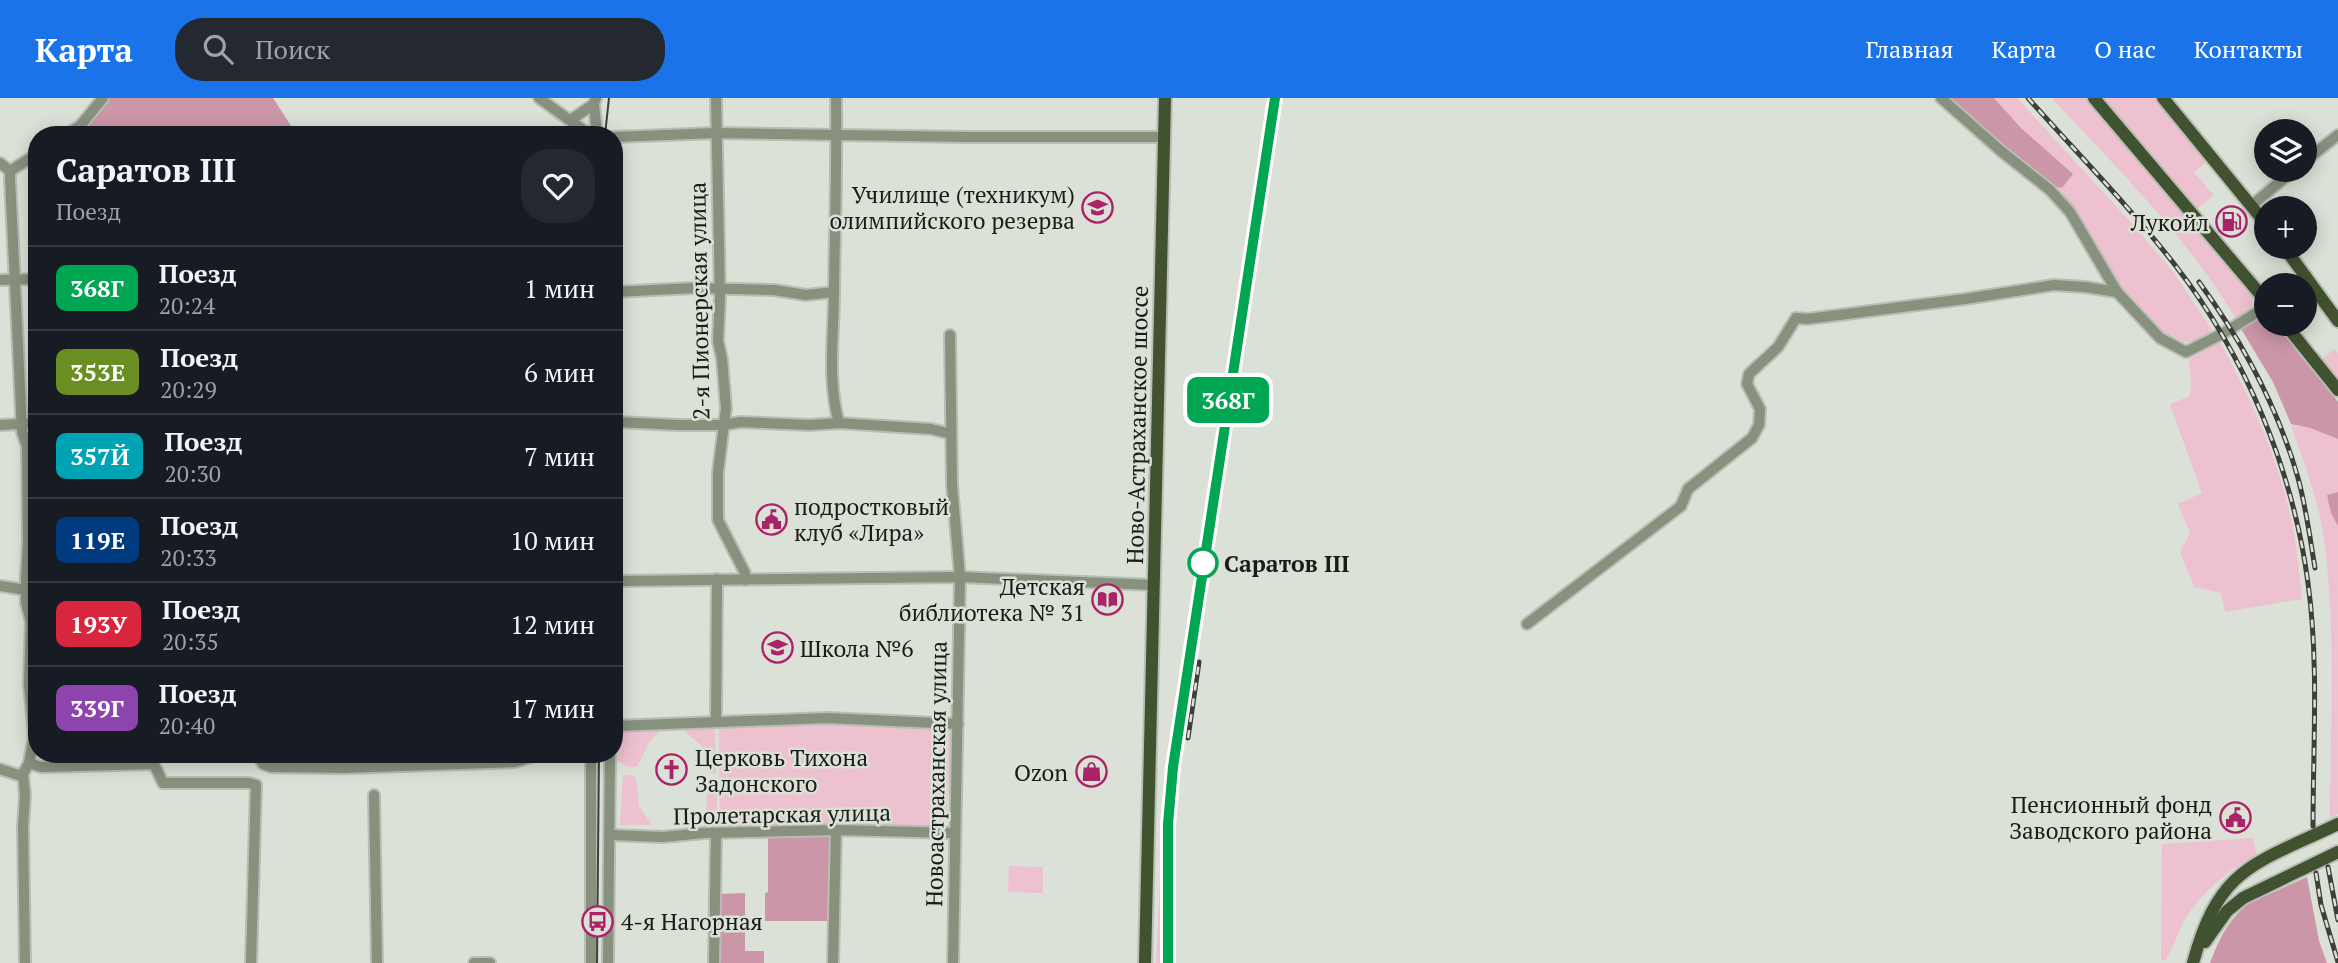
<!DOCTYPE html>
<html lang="ru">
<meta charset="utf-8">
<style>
:root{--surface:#171b24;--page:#242831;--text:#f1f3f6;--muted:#9ea1a6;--line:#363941;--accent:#1a73e8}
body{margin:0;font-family:"PT Serif",serif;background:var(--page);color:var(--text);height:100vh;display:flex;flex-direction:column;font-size:26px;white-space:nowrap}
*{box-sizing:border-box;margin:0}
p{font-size:23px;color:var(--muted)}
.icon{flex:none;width:38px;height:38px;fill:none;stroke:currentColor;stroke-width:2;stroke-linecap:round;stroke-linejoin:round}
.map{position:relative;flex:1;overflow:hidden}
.drawer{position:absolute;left:28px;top:28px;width:595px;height:637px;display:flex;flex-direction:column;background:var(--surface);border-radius:28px;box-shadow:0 4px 18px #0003}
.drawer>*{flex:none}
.badge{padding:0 14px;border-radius:10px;font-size:24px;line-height:46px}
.buttons{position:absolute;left:2254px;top:21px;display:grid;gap:14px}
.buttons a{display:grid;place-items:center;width:63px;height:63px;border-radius:50%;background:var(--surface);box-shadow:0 4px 18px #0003;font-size:35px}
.map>.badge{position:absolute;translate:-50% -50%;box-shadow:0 0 0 4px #fff}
.round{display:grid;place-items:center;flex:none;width:74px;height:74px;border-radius:28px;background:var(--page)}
.summary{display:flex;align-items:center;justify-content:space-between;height:119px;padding:0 28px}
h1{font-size:33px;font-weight:600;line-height:52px}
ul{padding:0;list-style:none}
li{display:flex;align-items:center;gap:21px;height:84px;padding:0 28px;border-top:2px solid var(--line)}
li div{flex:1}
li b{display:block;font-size:26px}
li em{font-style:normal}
li .badge{min-width:77px;font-weight:700;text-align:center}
header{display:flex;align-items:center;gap:42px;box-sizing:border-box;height:98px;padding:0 35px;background:var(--accent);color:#fff}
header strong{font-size:33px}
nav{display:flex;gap:38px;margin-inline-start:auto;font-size:24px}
.search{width:490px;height:63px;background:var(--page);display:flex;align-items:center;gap:18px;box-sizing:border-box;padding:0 24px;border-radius:28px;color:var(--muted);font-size:26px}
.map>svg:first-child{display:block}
.green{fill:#eec1d1}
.forest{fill:#cc96a9}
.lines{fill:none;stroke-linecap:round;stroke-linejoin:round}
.minor-casing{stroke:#b8beb4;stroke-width:14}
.major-casing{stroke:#b8beb4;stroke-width:16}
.minor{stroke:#87917e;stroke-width:10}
.major{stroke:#40522f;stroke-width:12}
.tram{stroke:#3c3f3a;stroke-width:2}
.rail-casing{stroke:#3c3f3a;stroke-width:5}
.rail{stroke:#dbe1d6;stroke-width:2.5;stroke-dasharray:8;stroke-linecap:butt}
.line-casing{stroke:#fff;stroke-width:16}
.line{stroke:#00a651;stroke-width:10}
.stop-dot{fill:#fff;stroke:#00a651;stroke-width:3.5}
.labels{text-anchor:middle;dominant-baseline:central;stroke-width:5;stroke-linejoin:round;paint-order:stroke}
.poi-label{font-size:23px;fill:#1a1c18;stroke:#dbe1d6;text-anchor:end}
.street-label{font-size:23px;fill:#1a1c18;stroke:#dbe1d6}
.stop-label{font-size:23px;font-weight:bold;fill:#1a1c18;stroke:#dbe1d6;text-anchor:start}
</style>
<header>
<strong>Карта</strong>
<div class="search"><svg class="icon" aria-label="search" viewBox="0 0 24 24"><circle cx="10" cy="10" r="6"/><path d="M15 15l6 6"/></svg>Поиск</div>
<nav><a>Главная</a><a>Карта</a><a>О нас</a><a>Контакты</a></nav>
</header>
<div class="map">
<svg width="2338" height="865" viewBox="0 0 2338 865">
<rect width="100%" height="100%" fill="#dbe1d6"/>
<g class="green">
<polygon points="1994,0 2017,0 2137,131 2174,175 2213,234 2192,244 2183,244 2162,235 2120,191 2052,88 2022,31"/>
<path d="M2052 0H2087L2252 198V208L2236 221C2188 139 2116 70 2052 0Z"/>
<polygon points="2104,0 2155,0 2207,63 2194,75 2214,97 2197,111"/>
<path d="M2220 244C2253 305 2284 372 2295 441 2298 461 2300 481 2302 501L2225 514 2221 495 2194 489 2180 454 2190 435 2178 406 2202 395 2170 307 2189 298C2194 284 2188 275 2190 261Z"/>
<polygon points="2334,251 2338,255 2338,283 2322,261"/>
<path d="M2291 327 2310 330 2338 341V716L2330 720C2330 626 2337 529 2323 435 2317 398 2303 362 2291 327Z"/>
<polygon points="868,624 947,630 951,637 947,723 935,729 846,726 720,729 719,629"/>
<polygon points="681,630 715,631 716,675 711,674 705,664 702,648"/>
<polygon points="661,632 650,643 637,669 627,669 617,662 618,633"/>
<polygon points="623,677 632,677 636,681 639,708 652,727 620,727"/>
<polygon points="717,687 717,726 706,727 707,694"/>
<path d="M2253 740 2257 757C2230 770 2204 793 2187 818 2178 831 2175 848 2166 862H2161L2162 746Z"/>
<polygon points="1009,768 1043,769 1043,795 1008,794"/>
<polygon points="1160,787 1162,865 1156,865"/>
</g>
<g class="forest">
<polygon points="107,0 273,0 297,37 83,37 81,31"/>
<polygon points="1947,0 1994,0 2022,31 2073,76 2062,90 2052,88"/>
<polygon points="2266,217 2266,226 2278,226 2338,304 2338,341 2310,330 2291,326 2273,284 2241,231 2260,218"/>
<polygon points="2338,394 2338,428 2331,415 2327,397"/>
<polygon points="37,492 37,610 33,611 29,498"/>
<polygon points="768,738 827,738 831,741 829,823 765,823 765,795 768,794"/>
<path d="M2307 779 2319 843 2327 865H2210C2222 833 2233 815 2261 796L2263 799Z"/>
<polygon points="745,795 745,853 764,853 764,865 717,865 719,796"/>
</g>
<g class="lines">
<defs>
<g id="minor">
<polyline points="539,0 590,37"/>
<polyline points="596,0 594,6 597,37"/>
<polyline points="716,0 720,199 718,243 722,261 726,310 718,374 718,422 745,475 745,482"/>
<path d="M836 0C837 64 835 128 834 192 834 236 827 283 839 325"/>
<polyline points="1941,0 2001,53 2050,92 2070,114 2117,194 2160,240 2186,254 2222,236 2266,209"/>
<polyline points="572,21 594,6"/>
<polyline points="66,37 80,28 103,0"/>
<polyline points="614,39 716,35 968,39 1164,39"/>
<polyline points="2305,63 2338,37"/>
<polyline points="0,65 10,73 10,81 22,334 27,348 28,445 26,479 26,505 31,524 29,586 34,638 29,665 23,676 25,697 23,729 25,865"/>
<polyline points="10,73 37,56"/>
<polyline points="2252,107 2294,72"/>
<polyline points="0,182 37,181"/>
<polyline points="2293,187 2306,177"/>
<polyline points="614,194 694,190 774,192 806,197 834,194"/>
<polyline points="950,237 952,387 960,479 953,865"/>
<polyline points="618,324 678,327 723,327 741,324 810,327 839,325 931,331 951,336"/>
<polyline points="0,327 37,325"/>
<polyline points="614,480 622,483 960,479 1154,487"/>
<polyline points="0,488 26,492 37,489"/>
<polyline points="1527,526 1681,408 1688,391 1752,340 1759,327 1760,311 1747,286 1749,276 1778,249 1796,220 1807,221 1965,201 2054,187 2085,189 2117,194"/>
<polyline points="716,623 717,481"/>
<polyline points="614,628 827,620 958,626"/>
<polyline points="257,656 263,666 271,669 345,670 515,664 541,656"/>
<polyline points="591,656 591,865"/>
<polyline points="29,665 41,669 154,666 163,685 249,685 256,687 251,865"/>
<polyline points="0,671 18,677 23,676"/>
<polyline points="374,697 377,865"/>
<polyline points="610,737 663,739 704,735 836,732 955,735"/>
<polyline points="474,865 490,865"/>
<polyline points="608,865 610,656"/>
<polyline points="714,865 716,736"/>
<polyline points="833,865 836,732"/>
</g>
<g id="major">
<polyline points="2094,0 2266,203"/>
<polyline points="2163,0 2266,126"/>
<polyline points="2284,149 2338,223"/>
<polyline points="2285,226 2338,292"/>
<polyline points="2205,844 2227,813 2243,800 2338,754"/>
<polyline points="1145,865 1165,0"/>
<path d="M2193 865C2219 768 2255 766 2338 726"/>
</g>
</defs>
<use href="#minor" class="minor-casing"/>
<use href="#major" class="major-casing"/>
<use href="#minor" class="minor"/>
<use href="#major" class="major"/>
<g class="tram">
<polyline points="605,37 609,0"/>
<polyline points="597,865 599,656"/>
</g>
<defs>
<g id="rail">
<path d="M2028 0C2077 55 2129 108 2175 167 2245 257 2293 371 2308 485 2319 565 2313 648 2313 728"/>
<path d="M2199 184C2242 243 2278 310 2298 380 2306 409 2310 440 2315 470"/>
<polyline points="1188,640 1199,564"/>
<polyline points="2328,769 2338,822"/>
<polyline points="2316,775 2321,807 2338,864"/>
<polyline points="1168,865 1168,726 1173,669 1275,0"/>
</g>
</defs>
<use href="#rail" class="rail-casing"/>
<use href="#rail" class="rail"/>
</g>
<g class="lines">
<defs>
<polyline id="line" points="1168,865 1168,726 1173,669 1275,0"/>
</defs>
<use href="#line" class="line-casing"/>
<use href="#line" class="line"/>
</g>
<defs>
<symbol id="university-ring" viewBox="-11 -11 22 22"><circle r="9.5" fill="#dbe1d6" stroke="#aa2267" stroke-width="1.5"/><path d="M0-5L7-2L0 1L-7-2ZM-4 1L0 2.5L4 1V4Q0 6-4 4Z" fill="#aa2267"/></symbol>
<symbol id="fuel-ring" viewBox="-11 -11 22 22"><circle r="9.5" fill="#dbe1d6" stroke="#aa2267" stroke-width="1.5"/><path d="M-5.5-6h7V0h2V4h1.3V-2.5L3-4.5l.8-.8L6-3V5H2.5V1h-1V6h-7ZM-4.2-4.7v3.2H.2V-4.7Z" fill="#aa2267"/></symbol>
<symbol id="civic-ring" viewBox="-11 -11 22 22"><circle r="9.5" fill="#dbe1d6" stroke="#aa2267" stroke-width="1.5"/><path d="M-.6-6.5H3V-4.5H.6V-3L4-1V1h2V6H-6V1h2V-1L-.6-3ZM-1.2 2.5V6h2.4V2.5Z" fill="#aa2267"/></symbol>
<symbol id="library-ring" viewBox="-11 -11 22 22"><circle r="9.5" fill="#dbe1d6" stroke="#aa2267" stroke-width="1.5"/><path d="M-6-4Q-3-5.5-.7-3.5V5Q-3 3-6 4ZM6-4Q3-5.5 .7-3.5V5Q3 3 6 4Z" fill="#aa2267"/></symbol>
<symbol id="school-ring" viewBox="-11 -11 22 22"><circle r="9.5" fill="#dbe1d6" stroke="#aa2267" stroke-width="1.5"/><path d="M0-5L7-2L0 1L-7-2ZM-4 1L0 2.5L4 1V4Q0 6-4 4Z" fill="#aa2267"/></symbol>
<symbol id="church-ring" viewBox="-11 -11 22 22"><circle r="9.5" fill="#dbe1d6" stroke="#aa2267" stroke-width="1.5"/><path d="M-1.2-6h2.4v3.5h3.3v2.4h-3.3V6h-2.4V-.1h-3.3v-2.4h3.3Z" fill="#aa2267"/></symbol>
<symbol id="shop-ring" viewBox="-11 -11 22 22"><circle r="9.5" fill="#dbe1d6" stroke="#aa2267" stroke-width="1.5"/><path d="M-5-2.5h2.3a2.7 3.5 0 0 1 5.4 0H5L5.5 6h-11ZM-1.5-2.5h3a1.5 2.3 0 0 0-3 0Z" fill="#aa2267"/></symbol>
<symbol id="bus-ring" viewBox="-11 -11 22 22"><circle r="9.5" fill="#dbe1d6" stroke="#aa2267" stroke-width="1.5"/><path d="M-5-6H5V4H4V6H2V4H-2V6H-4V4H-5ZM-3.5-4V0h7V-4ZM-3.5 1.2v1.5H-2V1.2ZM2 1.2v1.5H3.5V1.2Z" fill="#aa2267"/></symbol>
</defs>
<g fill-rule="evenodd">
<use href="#university-ring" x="1080" y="92" width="35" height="35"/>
<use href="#fuel-ring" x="2214" y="106" width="35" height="35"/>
<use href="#civic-ring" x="754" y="404" width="35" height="35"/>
<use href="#library-ring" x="1090" y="484" width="35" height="35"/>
<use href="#school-ring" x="760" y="532" width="35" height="35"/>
<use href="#church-ring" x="654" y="654" width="35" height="35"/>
<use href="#shop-ring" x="1074" y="656" width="35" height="35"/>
<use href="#civic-ring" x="2218" y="702" width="35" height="35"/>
<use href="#bus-ring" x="580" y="806" width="35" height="35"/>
</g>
<circle class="stop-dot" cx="1203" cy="465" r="14"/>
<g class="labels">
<g class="poi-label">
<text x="1075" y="96">Училище (техникум)<tspan x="1075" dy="26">олимпийского резерва</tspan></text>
<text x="2209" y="124">Лукойл</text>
<text x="794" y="408" text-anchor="start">подростковый<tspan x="794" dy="26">клуб «Лира»</tspan></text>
<text x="1085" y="488">Детская<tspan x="1085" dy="26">библиотека № 31</tspan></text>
<text x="800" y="550" text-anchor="start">Школа №6</text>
<text x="695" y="659" text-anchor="start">Церковь Тихона<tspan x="695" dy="26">Задонского</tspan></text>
<text x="1068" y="674">Ozon</text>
<text x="2212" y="706">Пенсионный фонд<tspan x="2212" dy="26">Заводского района</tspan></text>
<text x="621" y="823" text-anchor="start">4-я Нагорная</text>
</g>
<g class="street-label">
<text transform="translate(699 203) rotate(-91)">2-я Пионерская улица</text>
<text transform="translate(1137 327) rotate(-89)">Ново-Астраханское шоссе</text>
<text transform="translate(936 676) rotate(-89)">Новоастраханская улица</text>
<text transform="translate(782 716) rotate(-1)">Пролетарская улица</text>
</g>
<g class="stop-label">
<text x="1224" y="465">Саратов III</text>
</g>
</g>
</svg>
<div class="buttons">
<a><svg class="icon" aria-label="layers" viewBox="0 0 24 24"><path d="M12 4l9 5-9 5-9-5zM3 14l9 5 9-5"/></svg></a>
<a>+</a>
<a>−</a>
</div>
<b class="badge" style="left:1228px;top:302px;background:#00a651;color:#fff">368Г</b>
<section class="drawer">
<div class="summary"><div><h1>Саратов III</h1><p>Поезд</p></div><a class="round"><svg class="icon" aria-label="heart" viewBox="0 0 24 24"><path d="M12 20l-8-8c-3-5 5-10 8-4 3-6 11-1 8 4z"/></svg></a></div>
<ul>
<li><span class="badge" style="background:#00a651;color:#fff">368Г</span><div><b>Поезд</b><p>20:24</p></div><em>1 мин</em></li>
<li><span class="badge" style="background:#6b8e23;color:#fff">353Е</span><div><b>Поезд</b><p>20:29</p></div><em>6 мин</em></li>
<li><span class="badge" style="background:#00a3b4;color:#fff">357Й</span><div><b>Поезд</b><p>20:30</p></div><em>7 мин</em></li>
<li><span class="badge" style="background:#003b80;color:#fff">119Е</span><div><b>Поезд</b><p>20:33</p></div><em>10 мин</em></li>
<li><span class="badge" style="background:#d7263d;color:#fff">193У</span><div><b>Поезд</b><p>20:35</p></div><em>12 мин</em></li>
<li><span class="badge" style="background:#8e44ad;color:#fff">339Г</span><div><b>Поезд</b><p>20:40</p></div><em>17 мин</em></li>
</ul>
</section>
</div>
